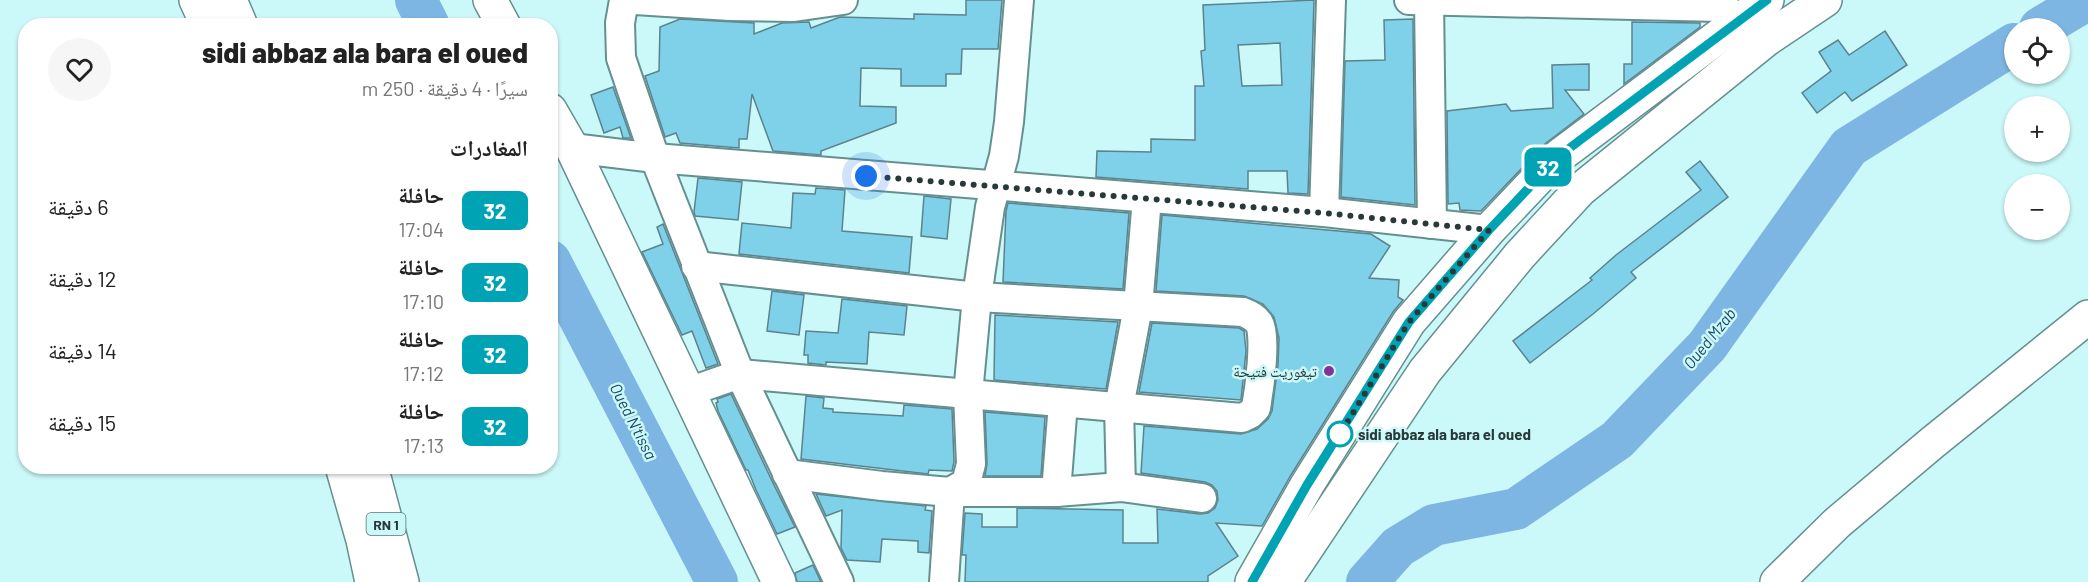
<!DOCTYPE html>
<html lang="ar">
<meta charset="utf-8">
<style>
:root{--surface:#fff;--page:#f6f6f6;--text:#222;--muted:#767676}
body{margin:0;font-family:Barlow,"Noto Naskh Arabic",sans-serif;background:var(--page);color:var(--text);direction:rtl;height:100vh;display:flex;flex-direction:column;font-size:22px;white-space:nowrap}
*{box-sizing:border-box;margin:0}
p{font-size:20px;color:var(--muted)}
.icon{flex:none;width:33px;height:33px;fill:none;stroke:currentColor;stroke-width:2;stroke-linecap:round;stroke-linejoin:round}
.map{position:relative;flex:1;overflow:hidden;direction:ltr}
.details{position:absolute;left:18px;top:18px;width:540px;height:456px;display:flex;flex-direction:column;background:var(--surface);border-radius:24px;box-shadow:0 2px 4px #0004;direction:rtl}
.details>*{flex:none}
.badge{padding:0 12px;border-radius:9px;font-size:21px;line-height:39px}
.tools{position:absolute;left:2004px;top:18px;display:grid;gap:12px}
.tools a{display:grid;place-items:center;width:66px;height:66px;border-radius:50%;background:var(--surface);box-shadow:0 2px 4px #0004;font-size:30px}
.you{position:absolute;width:30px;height:30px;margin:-15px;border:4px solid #fff;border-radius:50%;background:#1a73e8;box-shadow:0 0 0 9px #1a73e833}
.map>.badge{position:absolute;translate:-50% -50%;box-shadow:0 0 0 3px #fff}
h2{padding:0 30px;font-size:22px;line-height:54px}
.round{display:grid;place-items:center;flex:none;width:63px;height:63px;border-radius:32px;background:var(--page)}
.headline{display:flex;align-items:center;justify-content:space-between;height:102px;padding:0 30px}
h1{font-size:28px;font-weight:800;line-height:45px}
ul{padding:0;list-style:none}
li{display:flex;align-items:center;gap:18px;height:72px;padding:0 30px}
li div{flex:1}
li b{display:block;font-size:22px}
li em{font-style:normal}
li .badge{min-width:66px;font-weight:700;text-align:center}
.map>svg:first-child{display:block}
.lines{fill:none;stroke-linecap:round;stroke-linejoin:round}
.river{stroke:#7eb6e3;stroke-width:42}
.building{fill:#7fd1e9;stroke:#5c828e;stroke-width:1.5;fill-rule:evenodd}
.minor-casing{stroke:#65908f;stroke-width:32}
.secondary-casing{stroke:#65908f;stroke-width:36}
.primary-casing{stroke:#65908f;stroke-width:36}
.trunk-casing{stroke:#65908f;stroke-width:36}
.minor{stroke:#fff;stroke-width:28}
.secondary{stroke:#fff;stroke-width:33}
.primary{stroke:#fff;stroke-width:33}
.trunk{stroke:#fff;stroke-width:33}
.line-casing{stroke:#fff;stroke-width:14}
.line{stroke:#00a3b4;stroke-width:9}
.walk{stroke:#273939;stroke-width:6;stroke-dasharray:0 10.8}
.poi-dot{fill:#8431a0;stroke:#cbf8f8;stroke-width:2}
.stop-dot{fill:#fff;stroke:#00a3b4;stroke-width:3}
.labels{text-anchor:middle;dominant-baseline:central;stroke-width:5;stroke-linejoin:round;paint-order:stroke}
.shield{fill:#cbf8f8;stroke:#587272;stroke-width:1.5}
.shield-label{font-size:14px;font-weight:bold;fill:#273939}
.poi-label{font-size:15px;fill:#273939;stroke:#cbf8f8;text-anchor:end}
.stop-label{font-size:15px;font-weight:bold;fill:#273939;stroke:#cbf8f8;text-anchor:start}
.water-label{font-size:16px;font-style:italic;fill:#1a4462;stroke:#cbf8f8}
</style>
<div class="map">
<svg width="2088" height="582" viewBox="0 0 2088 582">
<rect width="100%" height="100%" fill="#cbf8f8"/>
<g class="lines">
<g class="river">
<polyline points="416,0 429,26"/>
<polyline points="2040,28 2087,0"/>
<polyline points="550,261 717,582"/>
<polyline points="1367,582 1398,547 1434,525 1516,509 1617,440 1707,346 1849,147 2014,44"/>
</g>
</g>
<g class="building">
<polygon points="966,0 1002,0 998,49 962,49 961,74 946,74 946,86 901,86 901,69 861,68 860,106 896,107 896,123 821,151 821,155 773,151 752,94 747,139 739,139 739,148 680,143 676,133 665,137 645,76 659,71 660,27 680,19 754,23 754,34 782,23 809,22 811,28 840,17 914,19 914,14 966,15"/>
<path d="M1314 0 1308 194 1288 193 1287 171H1248V189L1096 177 1097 151 1151 152V139L1195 140V86H1204L1201 51 1205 50 1203 5ZM1280 43 1282 85 1242 86 1238 45Z"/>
<polygon points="1413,19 1415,205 1341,197 1345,61 1385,60 1384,20"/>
<polygon points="1632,22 1700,23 1700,27 1624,84 1624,64 1632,64"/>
<polygon points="1885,31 1907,65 1852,101 1845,92 1817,113 1802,93 1831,71 1819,52 1838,40 1849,55"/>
<polygon points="1589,64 1589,90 1565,90 1584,114 1546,143 1481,211 1460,210 1459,203 1448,204 1447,111 1506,104 1511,111 1553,108 1552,65"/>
<polygon points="613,87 631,138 623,138 620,127 604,133 591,95"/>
<polygon points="1700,161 1728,197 1631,272 1636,278 1593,314 1530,363 1513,341 1592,280 1590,278 1616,255 1701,190 1686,172"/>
<polygon points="698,178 742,182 738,220 695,216 694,212"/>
<polygon points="816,188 845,190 842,231 912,237 909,273 739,254 742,223 791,228 793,193 815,194"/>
<polygon points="924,196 951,199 947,239 921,236"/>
<polygon points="1008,203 1129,213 1123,289 1003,282 1006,211"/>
<polygon points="1162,215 1371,234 1390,246 1369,278 1399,280 1398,297 1403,300 1393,312 1291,475 1262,526 1216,523 1238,556 1208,576 1208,582 965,582 966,555 962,555 965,513 982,514 982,527 1017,527 1017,508 1123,510 1123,543 1158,543 1157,509 1200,514 1208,513 1215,508 1218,500 1217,491 1212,485 1205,482 1141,473 1144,426 1241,434 1257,429 1268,419 1272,411 1278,365 1279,338 1274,317 1263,304 1244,296 1156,291"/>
<polygon points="663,224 718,364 706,368 692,331 682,335 642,252 663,244 657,227"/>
<polygon points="772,291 804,295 799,335 767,331"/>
<polygon points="842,299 907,306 904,335 869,332 867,364 826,362 826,365 808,363 808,355 804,355 806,331 838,333"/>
<polygon points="995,315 1118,322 1106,389 994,380"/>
<polygon points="1152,323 1239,328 1244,331 1246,351 1241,400 1139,392"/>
<polygon points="731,394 772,481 795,527 777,534 756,490 748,470 746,470 718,411 716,403 718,402 717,399"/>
<polygon points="806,396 824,398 823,408 833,409 833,412 903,416 904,405 952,409 954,462 952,471 929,470 928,474 801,459"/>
<polygon points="985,412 1045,417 1041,476 985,476 987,464"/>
<polygon points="816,494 926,506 925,510 932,511 929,553 918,552 918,541 882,539 880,562 847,560 841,548 842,510 826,516"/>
<polygon points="813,565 821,582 797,582 795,573"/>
</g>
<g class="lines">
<defs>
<g id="minor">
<polyline points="624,0 620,23 621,58 655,158 740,374 839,582"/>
<polyline points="635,0 730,6 794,7 843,0"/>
<path d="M1409 0 1720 7C1737 14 1743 23 1752 38"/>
<polyline points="1429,0 1432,224"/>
<polyline points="572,148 655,158 1324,212 1489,230"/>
<polyline points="1324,212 1331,0"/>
<path d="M688 392 740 374 1242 418 1250 414 1256 408C1259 391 1267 336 1259 323 1255 317 1250 315 1243 312L977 297 696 266"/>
<polyline points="787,474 882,486 950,492 1056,492 1121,487 1202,498"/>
<polyline points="1121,487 1119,407 1138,307 1147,198"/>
<polyline points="1056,492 1063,403"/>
<polyline points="944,582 950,492 966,483 971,464 968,394 977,297 990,207 1004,156 1009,122 1019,0"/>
</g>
<g id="secondary">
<polyline points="490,0 504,26"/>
<polyline points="550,110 572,148 779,582"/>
<polyline points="1777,582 1837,523 1932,443 2088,317"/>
</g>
<g id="primary">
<polyline points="1252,582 1307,485 1409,322 1489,230 1559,156 1767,0"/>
<polyline points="1284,582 1425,371 1520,255 1580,190 1767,39 1825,0"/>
</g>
<g id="trunk">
<polyline points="196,0 208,26"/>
<polyline points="230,0 241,26"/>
<polyline points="342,466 363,540 372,582"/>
<polyline points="371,466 402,582"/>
</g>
</defs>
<use href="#minor" class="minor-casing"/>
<use href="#secondary" class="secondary-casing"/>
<use href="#primary" class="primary-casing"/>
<use href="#trunk" class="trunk-casing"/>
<use href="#minor" class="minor"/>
<use href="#secondary" class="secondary"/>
<use href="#primary" class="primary"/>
<use href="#trunk" class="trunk"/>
</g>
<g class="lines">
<defs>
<polyline id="line" points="1252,582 1307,485 1409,322 1489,230 1559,156 1767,0"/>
</defs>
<use href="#line" class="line-casing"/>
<use href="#line" class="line"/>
<polyline class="walk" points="866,176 1324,213 1489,230 1409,322 1340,434"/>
</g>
<circle class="poi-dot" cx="1329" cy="371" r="6"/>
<circle class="stop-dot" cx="1340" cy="434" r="12"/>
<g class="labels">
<rect class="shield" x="366.5" y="513" width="39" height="22" rx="4.5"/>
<g class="shield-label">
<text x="386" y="524">RN 1</text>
</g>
<g class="poi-label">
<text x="1317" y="371">تيغوريت فتيحة</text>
</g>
<g class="stop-label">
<text x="1358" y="434">sidi abbaz ala bara el oued</text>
</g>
<g class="water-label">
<text transform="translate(1709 338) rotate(-51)">Oued Mzab</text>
<text transform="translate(634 421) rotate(63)">Oued N'tissa</text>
</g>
</g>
</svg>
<div class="tools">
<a><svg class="icon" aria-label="locate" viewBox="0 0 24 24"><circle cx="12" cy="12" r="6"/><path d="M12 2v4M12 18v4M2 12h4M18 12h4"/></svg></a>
<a>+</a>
<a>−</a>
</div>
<div class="you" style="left:866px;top:176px"></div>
<b class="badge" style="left:1548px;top:167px;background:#00a3b4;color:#fff">32</b>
<section class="details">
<div class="headline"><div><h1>sidi abbaz ala bara el oued</h1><p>سيرًا · 4 دقيقة · 250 m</p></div><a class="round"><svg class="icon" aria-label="heart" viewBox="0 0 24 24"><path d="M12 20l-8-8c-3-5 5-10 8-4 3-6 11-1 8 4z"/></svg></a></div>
<h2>المغادرات</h2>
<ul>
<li><span class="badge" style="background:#00a3b4;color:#fff">32</span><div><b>حافلة</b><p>17:04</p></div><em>6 دقيقة</em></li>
<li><span class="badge" style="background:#00a3b4;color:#fff">32</span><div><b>حافلة</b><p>17:10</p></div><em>12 دقيقة</em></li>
<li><span class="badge" style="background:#00a3b4;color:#fff">32</span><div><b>حافلة</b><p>17:12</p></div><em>14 دقيقة</em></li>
<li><span class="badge" style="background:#00a3b4;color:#fff">32</span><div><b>حافلة</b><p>17:13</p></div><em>15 دقيقة</em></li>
</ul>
</section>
</div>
